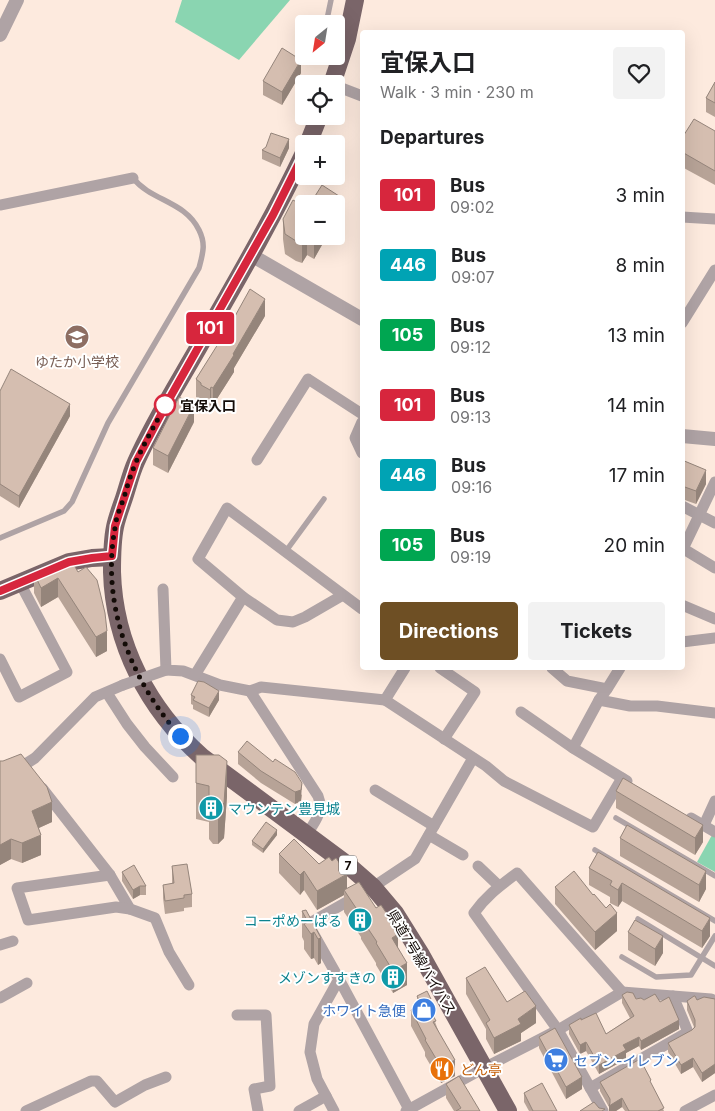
<!DOCTYPE html>
<meta charset="utf-8">
<style>
:root{--surface:#fff;--page:#f2f2f2;--text:#202124;--muted:#757577;--accent:#6e4f24}
body{margin:0;font-family:Inter,"Noto Sans JP",sans-serif;background:var(--page);color:var(--text);height:100vh;display:flex;flex-direction:column;font-size:19px;white-space:nowrap}
*{box-sizing:border-box;margin:0}
p{font-size:16px;color:var(--muted)}
.icon{flex:none;width:28px;height:28px;fill:none;stroke:currentColor;stroke-width:2;stroke-linecap:round;stroke-linejoin:round}
.map{position:relative;flex:1;overflow:hidden}
.panel{position:absolute;left:360px;top:30px;width:325px;height:640px;display:flex;flex-direction:column;background:var(--surface);border-radius:5px;box-shadow:0 5px 20px #0002}
.panel>*{flex:none}
.badge{padding:0 10px;border-radius:4px;font-size:18px;line-height:32px}
.needle{width:32px;rotate:210deg}
.fabs{position:absolute;left:295px;top:15px;display:grid;gap:10px}
.fabs a{display:grid;place-items:center;width:50px;height:50px;border-radius:5px;background:var(--surface);box-shadow:0 5px 20px #0002;font-size:25px}
.you{position:absolute;width:25px;height:25px;margin:-12px;border:4px solid #fff;border-radius:50%;background:#1a73e8;box-shadow:0 0 0 8px #1a73e833}
.map>.badge{position:absolute;translate:-50% -50%;box-shadow:0 0 0 2px #fff}
h2{padding:0 20px;font-size:19px;line-height:45px}
.round{display:grid;place-items:center;flex:none;width:52px;height:52px;border-radius:5px;background:var(--page)}
.headline{display:flex;align-items:center;justify-content:space-between;height:85px;padding:0 20px}
h1{font-size:24px;font-weight:700;line-height:38px}
.cta{display:flex;gap:10px;margin-top:auto;padding:10px 20px}
.cta a{flex:1;height:58px;border-radius:5px;background:var(--accent);color:#fff;font-size:20px;font-weight:700;line-height:58px;text-align:center}
.cta a+a{background:var(--page);color:var(--text)}
ul{padding:0;list-style:none}
li{display:flex;align-items:center;gap:15px;height:70px;padding:0 20px}
li div{flex:1}
li b{display:block;font-size:19px}
li em{font-style:normal}
li .badge{min-width:55px;font-weight:700;text-align:center}
.map>svg:first-child{display:block}
.green{fill:#8ad5b1}
.lines{fill:none;stroke-linecap:round;stroke-linejoin:round}
.service{stroke:#afa3a5;stroke-width:5.5}
.minor{stroke:#afa3a5;stroke-width:11}
.tertiary{stroke:#afa3a5;stroke-width:14}
.primary{stroke:#7a6569;stroke-width:18}
.minor-bridge{stroke:#afa3a5;stroke-width:11}
.wall{fill:#b7a397}
.shaded-wall{fill:#95857b}
.building{fill:#d5beb0;stroke:#95857b}
.line-casing{stroke:#fff;stroke-width:11}
.line{stroke:#d7263d;stroke-width:8}
.walk{stroke:#130b07;stroke-width:5;stroke-dasharray:0 9}
.stop-dot{fill:#fff;stroke:#d7263d;stroke-width:2.5}
.labels{text-anchor:middle;dominant-baseline:central;stroke-width:4;stroke-linejoin:round;paint-order:stroke}
.shield{fill:#fff;stroke:#5a5451;stroke-width:1}
.shield-label{font-size:12px;font-weight:bold;fill:#130b07}
.education-label{font-size:14px;fill:#785e54;stroke:#fff}
.stop-label{font-size:14px;font-weight:bold;fill:#130b07;stroke:#fff;text-anchor:start}
.culture-label{font-size:14px;fill:#0d838f;stroke:#fff;text-anchor:end}
.street-label{font-size:14px;fill:#130b07;stroke:#fff}
.shop-label{font-size:14px;fill:#366cbe;stroke:#fff;text-anchor:end}
.food-label{font-size:14px;fill:#c56008;stroke:#fff;text-anchor:start}
</style>
<div class="map">
<svg width="715" height="1111" viewBox="0 0 715 1111">
<rect width="100%" height="100%" fill="#fdeade"/>
<g class="green">
<polygon points="182,0 290,0 239,60 175,22"/>
<polygon points="712,835 715,836 715,872 697,862"/>
</g>
<g class="lines">
<g class="service">
<polyline points="326,24 331,0"/>
<path d="M0 538 64 511 72 502 108 423 199 268C203 253 206 244 199 230 185 201 151 201 133 178"/>
<polyline points="286,551 324,499"/>
<polyline points="616,818 715,876"/>
<polyline points="595,850 715,921"/>
<polyline points="638,919 715,966"/>
<polyline points="622,957 656,977 691,975 715,936"/>
</g>
<g class="minor">
<polyline points="336,86 362,96"/>
<polyline points="0,205 133,178"/>
<polyline points="682,217 715,219"/>
<polyline points="682,323 715,270"/>
<polyline points="362,422 355,438 362,453"/>
<polyline points="257,460 308,379 362,414"/>
<polyline points="682,506 715,523"/>
<polyline points="682,548 715,568"/>
<polyline points="682,551 715,482"/>
<polyline points="163,589 166,670 183,671 220,685 250,691 261,687 385,700 486,766 504,781 593,827 622,778"/>
<polyline points="343,595 305,617 293,622 277,620 243,597 198,559 227,508 362,609"/>
<polyline points="682,605 715,619"/>
<polyline points="682,642 715,638"/>
<polyline points="0,659 19,697 67,672 20,583"/>
<polyline points="440,668 475,692 444,739"/>
<polyline points="552,668 567,681 607,689"/>
<polyline points="195,675 243,597"/>
<path d="M250 691 318 796C324 811 315 822 307 834"/>
<polyline points="107,693 127,724 145,747 173,777"/>
<polyline points="385,700 405,668"/>
<polyline points="599,700 630,706 657,706 715,713"/>
<polyline points="521,712 573,748 627,781"/>
<polyline points="573,748 599,700 607,689 620,668"/>
<polyline points="0,774 24,765 35,758 95,697 123,685"/>
<polyline points="42,788 110,875 130,909 155,918 169,952 189,985"/>
<polyline points="375,790 434,826"/>
<polyline points="691,818 715,832"/>
<polyline points="704,825 715,801"/>
<polyline points="429,835 463,855"/>
<polyline points="478,866 499,886"/>
<polyline points="110,875 17,888 28,920 116,907 130,909"/>
<polyline points="0,945 13,941"/>
<polyline points="339,979 410,1111"/>
<polyline points="0,998 27,983"/>
<polyline points="237,1015 266,1015 270,1086 254,1089 258,1111"/>
<polyline points="590,1088 688,1032 673,996"/>
<polyline points="26,1111 91,1081 97,1081 115,1102 145,1085 166,1077"/>
<polyline points="299,1111 326,1096"/>
<polyline points="334,1111 317,1079 310,1052 314,1024 339,979 308,924 373,887 415,859 473,758"/>
<polyline points="406,1111 484,1068 558,1030 622,992 711,999 715,1001"/>
<path d="M603 1111 558 1030 474 913C487 895 500 886 517 873L622 992"/>
<polyline points="685,1111 715,1095"/>
</g>
<g class="tertiary">
<polyline points="0,35 17,0"/>
<polyline points="251,255 362,319"/>
<polyline points="682,436 715,439"/>
</g>
<g class="primary">
<polyline points="332,84 347,39 355,0"/>
<polyline points="308,144 319,116"/>
<path d="M304 153C273 218 237 280 201 343 179 382 154 421 136 462 131 473 128 486 124 498 121 507 117 517 115 527 112 541 112 557 112 572 114 644 148 709 202 757L349 866 373 887 395 913 420 953 508 1111"/>
<polyline points="0,591 69,562 92,558 112,557"/>
</g>
<polyline class="minor-bridge" points="123,685 166,670"/>
</g>
<g class="wall">
<polygon points="301,73 282,105 263,95 263,81"/>
<polygon points="715,82 715,117 706,112 706,98"/>
<polygon points="715,131 715,185 682,167 682,138"/>
<polygon points="289,148 280,167 262,159 262,150"/>
<polygon points="283,219 304,236 327,236 314,259 307,255 302,263 296,261 285,254 283,239"/>
<polygon points="265,316 234,368 234,372 213,405 211,405 210,408 201,402 201,400 196,397 196,379 219,345"/>
<polygon points="0,391 70,416 19,508 0,496"/>
<polygon points="194,422 168,473 153,465 153,448"/>
<polygon points="682,460 706,484 696,504 682,499"/>
<polygon points="66,557 107,651 96,657 58,597 41,607 34,593 34,573"/>
<polygon points="191,695 219,700 209,717 193,709 193,705 191,704"/>
<polygon points="238,752 302,795 301,801 295,804 261,783 238,764"/>
<polygon points="196,755 227,796 224,838 218,844 213,844 209,839 209,822 196,819"/>
<polygon points="0,761 52,822 39,828 41,855 22,863 11,859 0,865"/>
<polygon points="616,791 703,842 695,855 616,808"/>
<polygon points="277,835 263,853 252,845 252,841"/>
<polygon points="620,838 706,889 699,902 620,856"/>
<polygon points="598,852 710,936 702,948 622,901 618,907 610,903 610,897 589,885 589,868"/>
<polygon points="279,854 319,864 347,889 376,908 389,920 398,948 407,985 393,993 376,965 376,963 361,939 361,937 344,912 344,895 317,910 304,890 300,895 279,873"/>
<polygon points="172,866 192,894 192,907 184,908 184,911 165,914 163,898 163,885 172,884"/>
<polygon points="122,872 146,886 146,895 140,895 133,899 122,881"/>
<polygon points="555,887 593,895 606,908 617,931 595,950 555,904"/>
<polygon points="302,911 321,938 321,963 318,965 314,958 311,959 304,949 304,941 302,937"/>
<polygon points="628,932 663,953 655,966 628,950"/>
<polygon points="466,978 507,1002 536,1023 521,1033 521,1041 494,1054 486,1039 486,1029 466,994"/>
<polygon points="622,995 636,999 660,1002 679,1029 641,1050 639,1046 626,1053 626,1059 599,1074 586,1051 580,1054 569,1034 569,1025 581,1020 606,1034 630,1018 622,1003"/>
<polygon points="417,996 431,1011 455,1076 441,1083 425,1056 425,1052 411,1026 411,1010 417,1007"/>
<polygon points="715,999 715,1073 702,1082 693,1067 681,1074 668,1052 668,1043 692,1030 694,1027 687,1010 687,1001"/>
<polygon points="539,1037 582,1089 566,1099 539,1048"/>
<polygon points="600,1082 651,1084 664,1111 625,1111 622,1107 616,1111 609,1111 609,1107 600,1091"/>
<polygon points="446,1084 480,1111 454,1111 446,1098"/>
<polygon points="524,1093 557,1111 529,1111 524,1102"/>
</g>
<g class="shaded-wall">
<polygon points="301,60 301,73 282,105 282,92"/>
<polygon points="289,139 289,148 280,167 280,158"/>
<polygon points="339,196 339,216 336,221 336,204 334,204"/>
<polygon points="306,236 307,236 307,255 302,263 302,242"/>
<polygon points="315,236 327,236 314,259 314,238"/>
<polygon points="265,299 265,316 234,368 234,372 213,405 213,388"/>
<polygon points="211,387 211,405 210,408 210,390"/>
<polygon points="70,404 70,416 19,508 19,496"/>
<polygon points="194,405 194,422 168,473 168,456"/>
<polygon points="706,470 706,484 696,504 696,491"/>
<polygon points="58,578 58,597 41,607 41,588"/>
<polygon points="107,631 107,651 96,657 96,637"/>
<polygon points="219,691 219,700 209,717 209,708"/>
<polygon points="227,761 227,796 224,838 218,844 218,808"/>
<polygon points="302,783 301,801 295,804 295,792"/>
<polygon points="52,802 52,822 32,831 32,811"/>
<polygon points="703,825 703,842 695,855 695,838"/>
<polygon points="277,830 277,835 263,853 263,849"/>
<polygon points="41,835 41,855 22,863 22,843"/>
<polygon points="11,839 11,859 0,865 0,845"/>
<polygon points="304,871 304,890 300,895 300,875"/>
<polygon points="706,871 706,889 699,902 699,885"/>
<polygon points="347,874 347,893 344,890 344,895 317,910 317,891"/>
<polygon points="622,883 622,901 618,907 618,890"/>
<polygon points="140,886 140,895 133,899 133,890"/>
<polygon points="617,913 617,931 595,950 595,932"/>
<polygon points="710,918 710,936 702,948 702,931"/>
<polygon points="314,932 314,958 311,959 311,934"/>
<polygon points="398,934 398,956 392,938"/>
<polygon points="663,936 663,953 655,966 655,949"/>
<polygon points="321,938 321,963 318,965 318,939"/>
<polygon points="407,963 407,985 393,993 393,971"/>
<polygon points="431,999 431,1012 421,1017 421,1004"/>
<polygon points="536,1006 536,1023 521,1033 521,1041 494,1054 494,1038 518,1019"/>
<polygon points="679,1020 679,1029 641,1050 641,1041"/>
<polygon points="639,1037 639,1046 626,1053 626,1059 599,1074 599,1065 623,1045"/>
<polygon points="586,1042 586,1051 580,1054 580,1045"/>
<polygon points="693,1058 693,1067 681,1074 681,1065"/>
<polygon points="455,1060 455,1076 441,1083 441,1067"/>
<polygon points="715,1064 715,1073 702,1082 702,1073"/>
<polygon points="582,1077 582,1089 566,1099 566,1087"/>
<polygon points="622,1098 622,1107 616,1111 609,1111 609,1106"/>
</g>
<g class="building">
<polygon points="282,48 301,60 282,92 263,81"/>
<polygon points="715,82 715,103 706,98"/>
<polygon points="694,119 715,131 715,171 682,152 682,138"/>
<polygon points="271,133 289,139 280,158 262,150 266,147"/>
<polygon points="322,185 339,196 334,204 310,204"/>
<polygon points="293,200 304,206 304,236 306,236 302,242 296,241 285,234 283,219"/>
<polygon points="250,289 265,299 233,354 234,355 213,388 211,387 210,390 201,385 201,383 196,379 218,344 219,345"/>
<polygon points="11,369 70,404 19,496 0,484 0,391"/>
<polygon points="179,397 194,405 168,456 153,448"/>
<polygon points="682,460 706,470 696,491 682,486"/>
<polygon points="66,557 71,560 78,572 86,567 97,580 100,592 105,613 107,631 96,637 58,578 41,588 34,573"/>
<polygon points="198,681 204,682 219,691 209,708 193,700 195,697 191,695"/>
<polygon points="247,741 273,762 275,759 295,772 302,783 301,790 295,792 261,771 238,752"/>
<polygon points="21,754 47,787 52,802 32,811 41,835 22,843 11,839 0,845 0,761 3,761"/>
<polygon points="196,755 219,755 227,761 224,803 218,808 213,808 209,803 209,786 196,783"/>
<polygon points="623,778 703,825 695,838 616,791"/>
<polygon points="266,822 277,830 263,849 252,841"/>
<polygon points="627,825 706,871 699,885 620,838"/>
<polygon points="294,839 319,864 329,857 332,861 336,858 347,874 317,891 304,871 300,875 279,854"/>
<polygon points="598,852 710,918 702,931 622,883 618,890 610,885 612,881 589,868"/>
<polygon points="187,864 192,894 184,895 184,898 165,901 163,885 174,883 172,866"/>
<polygon points="134,865 146,886 140,886 133,890 122,872"/>
<polygon points="574,871 593,895 594,894 606,908 610,904 617,913 595,932 555,887"/>
<polygon points="359,882 376,908 381,905 389,917 388,918 398,934 392,938 407,963 393,971 376,943 377,942 361,918 362,917 344,890"/>
<polygon points="306,910 321,938 318,939 314,932 311,934 304,924 308,922 302,911"/>
<polygon points="635,920 663,936 655,949 628,932"/>
<polygon points="485,967 507,1002 525,991 536,1006 518,1019 521,1024 494,1038 486,1023 490,1020 466,978"/>
<polygon points="427,991 431,999 421,1004 417,996"/>
<polygon points="627,992 633,993 636,999 641,998 644,1000 655,994 660,1002 669,997 679,1020 641,1041 639,1037 623,1045 626,1050 599,1065 586,1042 580,1045 569,1025 581,1018 581,1020 596,1013 606,1034 634,1016 622,995"/>
<polygon points="694,996 695,996 697,1000 704,997 715,999 715,1064 702,1073 693,1058 681,1065 668,1043 692,1030 695,1027 695,1020 687,1001"/>
<polygon points="426,1002 436,1021 433,1022 455,1060 441,1067 425,1040 426,1039 411,1010"/>
<polygon points="555,1028 582,1077 566,1087 539,1037"/>
<polygon points="640,1059 651,1080 650,1081 664,1108 658,1111 629,1111 622,1098 609,1106 610,1103 610,1099 600,1082"/>
<polygon points="459,1076 480,1111 456,1111 461,1108 446,1084"/>
<polygon points="542,1083 557,1111 533,1111 524,1093"/>
<polygon points="594,1102 599,1108 605,1109 602,1111 580,1111"/>
</g>
<g class="lines">
<defs>
<polyline id="line" points="0,591 69,562 92,558 112,556 115,526 136,462 168,401 273,215 304,153"/>
</defs>
<use href="#line" class="line-casing"/>
<use href="#line" class="line"/>
<path class="walk" d="M165 405 168 401C157 421 145 441 136 462 131 474 127 486 124 498 120 508 116 518 115 528 101 604 130 679 180 736"/>
</g>
<defs>
<symbol id="school-disc" viewBox="-11 -11 22 22"><circle r="9.5" fill="#8d6e63" stroke="#fff"/><path d="M0-5L7-2L0 1L-7-2ZM-4 1L0 2.5L4 1V4Q0 6-4 4Z" fill="#fff"/></symbol>
<symbol id="building-disc" viewBox="-11 -11 22 22"><circle r="9.5" fill="#0f9aa8" stroke="#fff"/><path d="M-4-6H4V6H1V3H-1V6H-4ZM-2.5-4.3h1.7v1.8h-1.7ZM.8-4.3h1.7v1.8H.8ZM-2.5-1h1.7V.8h-1.7ZM.8-1h1.7V.8H.8Z" fill="#fff"/></symbol>
<symbol id="shop-disc" viewBox="-11 -11 22 22"><circle r="9.5" fill="#3f7fe0" stroke="#fff"/><path d="M-5-2.5h2.3a2.7 3.5 0 0 1 5.4 0H5L5.5 6h-11ZM-1.5-2.5h3a1.5 2.3 0 0 0-3 0Z" fill="#fff"/></symbol>
<symbol id="supermarket-disc" viewBox="-11 -11 22 22"><circle r="9.5" fill="#3f7fe0" stroke="#fff"/><path d="M-6-5.5h2.5l.6 2H6L4.5 2H-2.5L-4.4-4H-6ZM-1.5 3.2a1.3 1.3 0 1 0 .1 0ZM3 3.2a1.3 1.3 0 1 0 .1 0Z" fill="#fff"/></symbol>
<symbol id="restaurant-disc" viewBox="-11 -11 22 22"><circle r="9.5" fill="#e8710a" stroke="#fff"/><path d="M-5-6h1v4h1v-4h1v4h1v-4h1v5L-1.5 .5V6h-2V.5L-5-1ZM5-6V6H3V1.5H1.5Q1.5-4 5-6Z" fill="#fff"/></symbol>
</defs>
<g fill-rule="evenodd">
<use href="#school-disc" x="63" y="323" width="28" height="28"/>
<use href="#building-disc" x="197" y="794" width="28" height="28"/>
<use href="#building-disc" x="346" y="906" width="28" height="28"/>
<use href="#building-disc" x="379" y="963" width="28" height="28"/>
<use href="#shop-disc" x="410" y="996" width="28" height="28"/>
<use href="#supermarket-disc" x="542" y="1046" width="28" height="28"/>
<use href="#restaurant-disc" x="428" y="1055" width="28" height="28"/>
</g>
<circle class="stop-dot" cx="165" cy="405" r="10"/>
<g class="labels">
<rect class="shield" x="339" y="855.5" width="18" height="19" rx="4"/>
<g class="shield-label">
<text x="348" y="865">7</text>
</g>
<g class="education-label">
<text x="77" y="361">ゆたか小学校</text>
</g>
<g class="stop-label">
<text x="180" y="405">宜保入口</text>
</g>
<g class="culture-label">
<text x="228" y="808" text-anchor="start">マウンテン豊見城</text>
<text x="342" y="920">コーポめーばる</text>
<text x="376" y="977">メゾンすすきの</text>
</g>
<g class="street-label">
<text transform="translate(422 962) rotate(59)">県道7号線バイパス</text>
</g>
<g class="shop-label">
<text x="406" y="1010">ホワイト急便</text>
<text x="574" y="1060" text-anchor="start">セブン-イレブン</text>
</g>
<g class="food-label">
<text x="460" y="1069">どん亭</text>
</g>
</g>
</svg>
<div class="fabs">
<a><svg class="needle" viewBox="-14 -14 28 28"><path d="M0-13l5 13h-10z" fill="#e53935"/><path d="M0 13l5-13h-10z" fill="#757577"/></svg></a>
<a><svg class="icon" aria-label="locate" viewBox="0 0 24 24"><circle cx="12" cy="12" r="6"/><path d="M12 2v4M12 18v4M2 12h4M18 12h4"/></svg></a>
<a>+</a>
<a>−</a>
</div>
<div class="you" style="left:180px;top:736px"></div>
<b class="badge" style="left:210px;top:328px;background:#d7263d;color:#fff">101</b>
<section class="panel">
<div class="headline"><div><h1>宜保入口</h1><p>Walk · 3 min · 230 m</p></div><a class="round"><svg class="icon" aria-label="heart" viewBox="0 0 24 24"><path d="M12 20l-8-8c-3-5 5-10 8-4 3-6 11-1 8 4z"/></svg></a></div>
<h2>Departures</h2>
<ul>
<li><span class="badge" style="background:#d7263d;color:#fff">101</span><div><b>Bus</b><p>09:02</p></div><em>3 min</em></li>
<li><span class="badge" style="background:#00a3b4;color:#fff">446</span><div><b>Bus</b><p>09:07</p></div><em>8 min</em></li>
<li><span class="badge" style="background:#00a651;color:#fff">105</span><div><b>Bus</b><p>09:12</p></div><em>13 min</em></li>
<li><span class="badge" style="background:#d7263d;color:#fff">101</span><div><b>Bus</b><p>09:13</p></div><em>14 min</em></li>
<li><span class="badge" style="background:#00a3b4;color:#fff">446</span><div><b>Bus</b><p>09:16</p></div><em>17 min</em></li>
<li><span class="badge" style="background:#00a651;color:#fff">105</span><div><b>Bus</b><p>09:19</p></div><em>20 min</em></li>
</ul>
<div class="cta"><a>Directions</a><a>Tickets</a></div>
</section>
</div>
